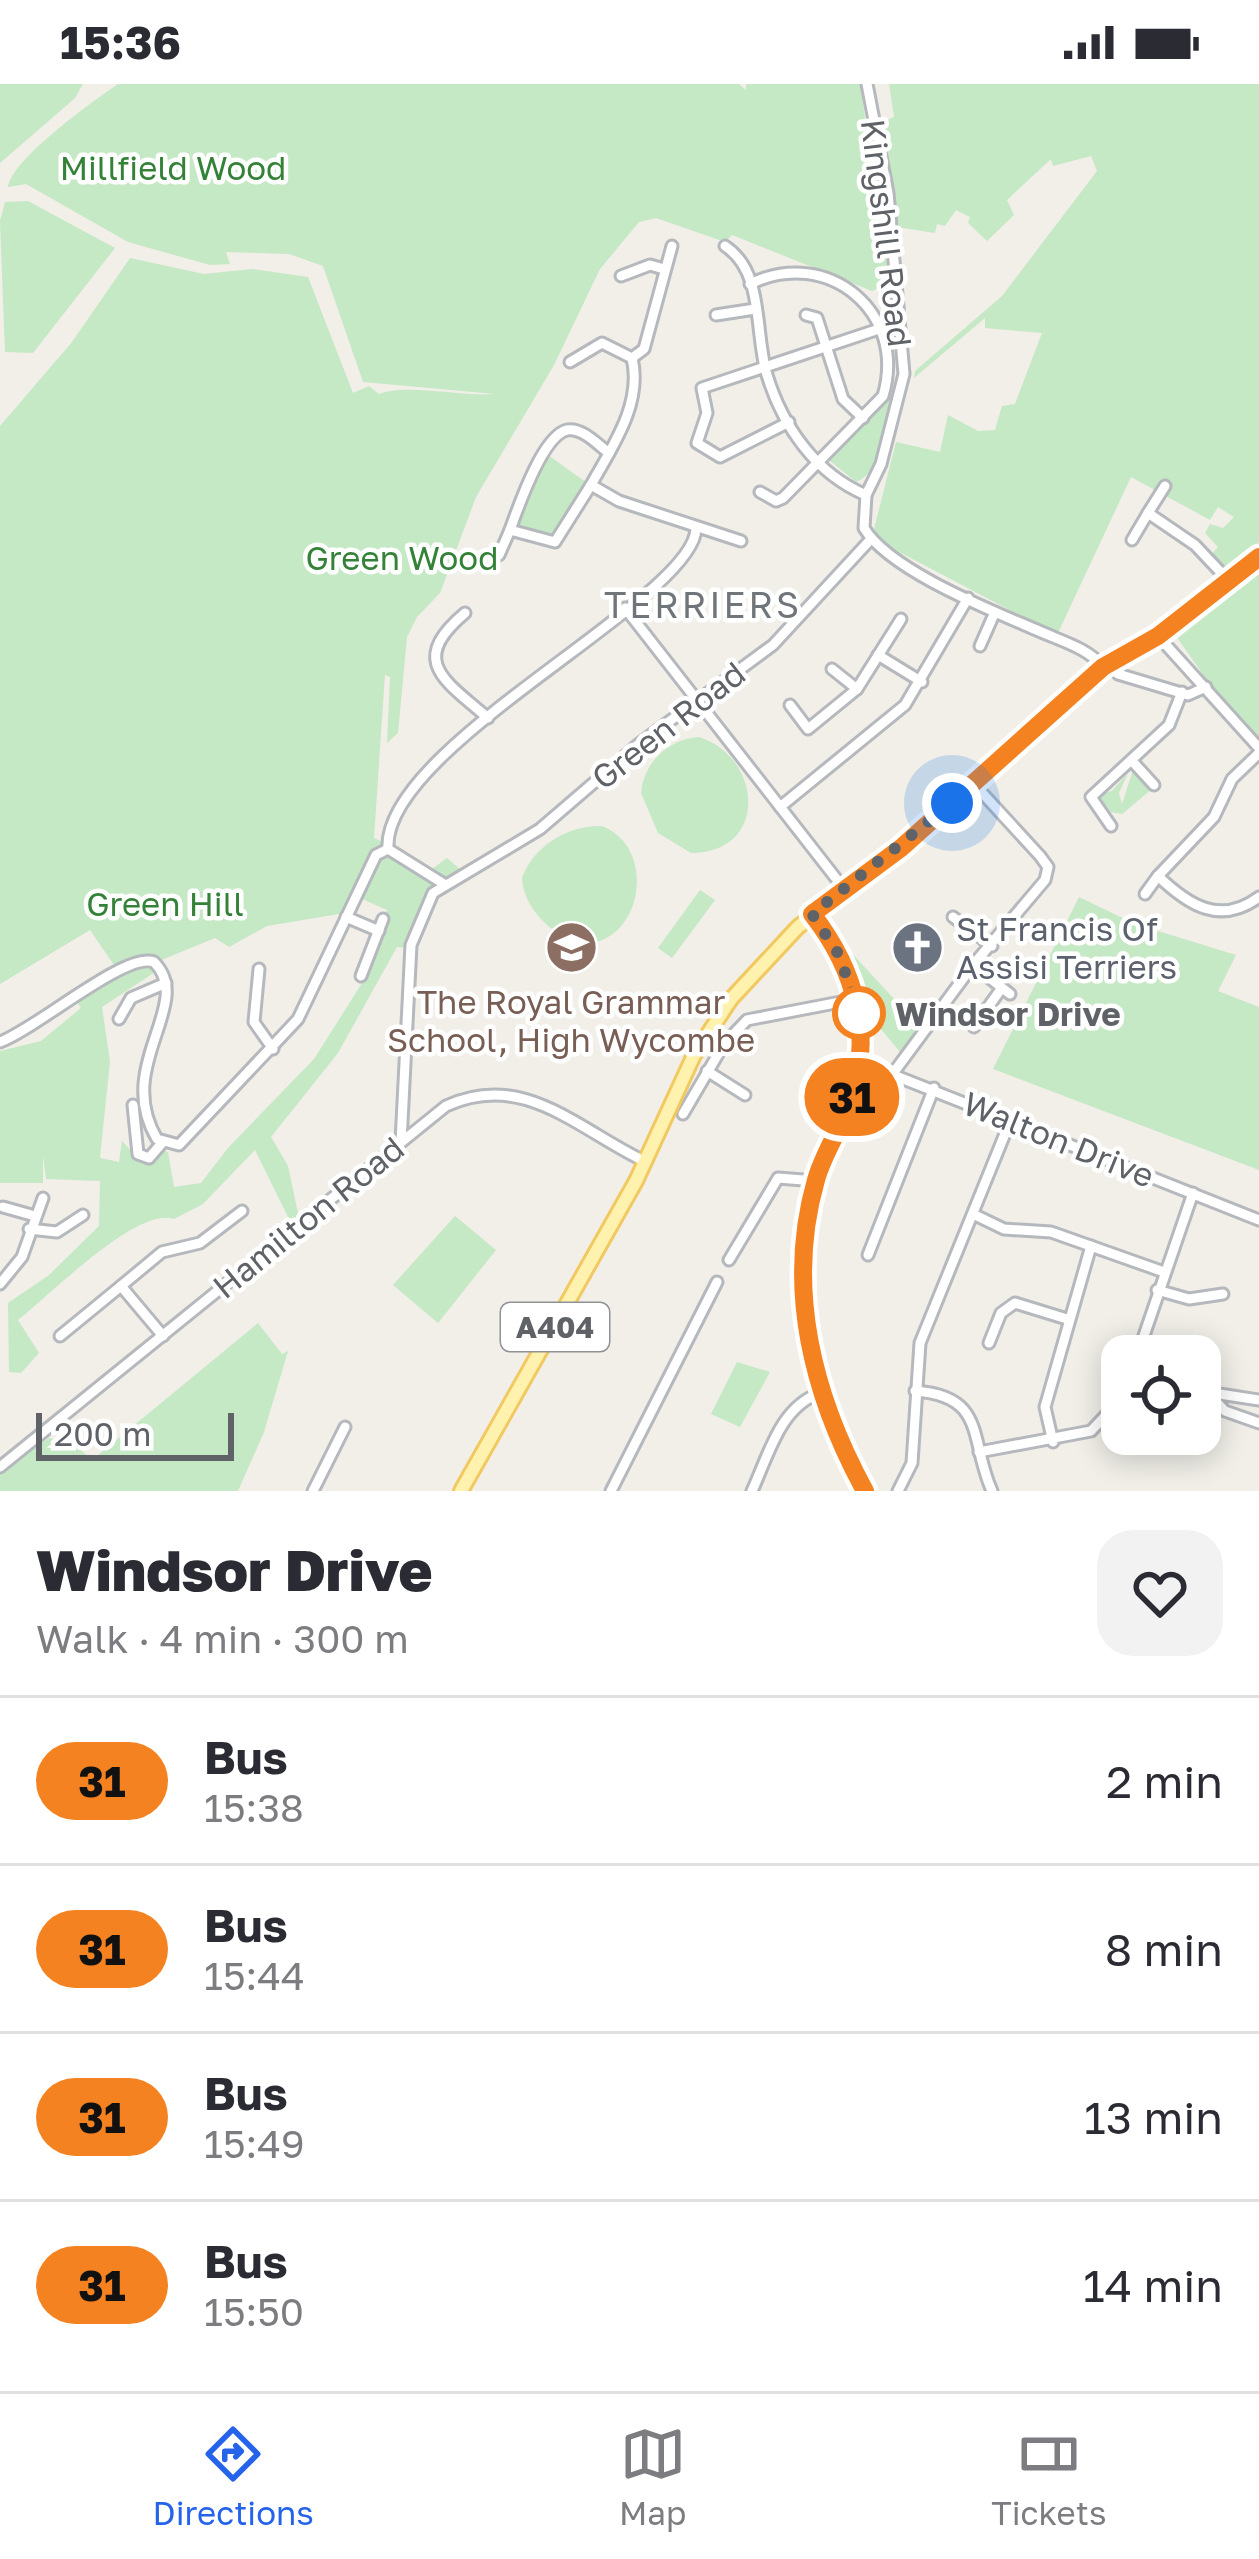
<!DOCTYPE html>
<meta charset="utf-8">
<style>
:root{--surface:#fff;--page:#f2f2f3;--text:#2b2b33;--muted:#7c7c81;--line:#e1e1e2;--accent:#2563eb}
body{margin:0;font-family:"Golos Text",sans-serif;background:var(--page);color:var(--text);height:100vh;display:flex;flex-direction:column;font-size:45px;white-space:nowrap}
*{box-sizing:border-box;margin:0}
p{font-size:39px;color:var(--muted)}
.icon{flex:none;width:66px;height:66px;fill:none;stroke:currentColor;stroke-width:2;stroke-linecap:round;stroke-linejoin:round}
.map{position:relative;height:1407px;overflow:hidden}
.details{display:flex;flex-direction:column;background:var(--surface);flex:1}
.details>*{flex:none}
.badge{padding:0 24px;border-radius:39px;font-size:42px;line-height:78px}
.buttons{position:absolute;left:1101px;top:1251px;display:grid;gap:24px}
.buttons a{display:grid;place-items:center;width:120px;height:120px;border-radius:24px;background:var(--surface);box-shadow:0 6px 30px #0003;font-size:60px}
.scale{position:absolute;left:36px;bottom:30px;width:198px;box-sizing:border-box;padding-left:12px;border:6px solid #5f6368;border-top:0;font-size:33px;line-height:42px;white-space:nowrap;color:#5f6368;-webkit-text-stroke:9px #fff;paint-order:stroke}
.you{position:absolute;width:60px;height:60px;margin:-30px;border:9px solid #fff;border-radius:50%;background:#1a73e8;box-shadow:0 0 0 18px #1a73e833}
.map>.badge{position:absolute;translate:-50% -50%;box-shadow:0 0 0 6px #fff}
.round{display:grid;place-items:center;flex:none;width:126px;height:126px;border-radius:36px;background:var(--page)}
.overview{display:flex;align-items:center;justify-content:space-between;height:204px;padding:0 36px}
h1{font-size:57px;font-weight:800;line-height:90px}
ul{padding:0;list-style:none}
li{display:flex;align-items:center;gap:36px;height:168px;padding:0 36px;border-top:3px solid var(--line)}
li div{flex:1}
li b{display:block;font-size:45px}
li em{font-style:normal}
li .badge{min-width:132px;font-weight:700;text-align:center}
.status{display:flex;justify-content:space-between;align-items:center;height:84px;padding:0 60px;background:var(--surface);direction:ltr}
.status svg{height:33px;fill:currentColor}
.tabs{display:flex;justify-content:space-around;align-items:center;height:168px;border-top:3px solid var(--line);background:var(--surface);font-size:33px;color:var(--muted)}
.tabs a{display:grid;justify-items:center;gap:6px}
.tabs .on{color:var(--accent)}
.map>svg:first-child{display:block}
.green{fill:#c5e8c5}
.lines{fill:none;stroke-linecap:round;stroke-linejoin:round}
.minor-casing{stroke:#b5b8bc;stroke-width:15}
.major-casing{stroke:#f2c960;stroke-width:18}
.minor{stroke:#fff;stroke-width:9}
.major{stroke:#fff2af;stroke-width:12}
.line-casing{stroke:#fff;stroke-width:27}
.line{stroke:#f58220;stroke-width:18}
.walk{stroke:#5f6368;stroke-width:12;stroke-dasharray:0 21.6}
.stop-dot{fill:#fff;stroke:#f58220;stroke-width:6}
.labels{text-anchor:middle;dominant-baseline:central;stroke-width:9;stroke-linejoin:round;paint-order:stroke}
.shield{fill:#fff;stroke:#8f9295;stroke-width:3}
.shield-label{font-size:30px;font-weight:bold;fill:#5f6368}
.park-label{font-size:33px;fill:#348238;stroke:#fff}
.street-label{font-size:33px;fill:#5f6368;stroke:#fff}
.worship-label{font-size:33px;fill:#5b616d;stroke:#fff;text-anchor:start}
.education-label{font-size:33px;fill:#785e54;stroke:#fff}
.stop-label{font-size:33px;font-weight:bold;fill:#5f6368;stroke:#fff;text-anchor:start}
.neighbourhood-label{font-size:36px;letter-spacing:3px;fill:#70757a;stroke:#fff}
</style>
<div class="status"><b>15:36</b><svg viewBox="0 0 49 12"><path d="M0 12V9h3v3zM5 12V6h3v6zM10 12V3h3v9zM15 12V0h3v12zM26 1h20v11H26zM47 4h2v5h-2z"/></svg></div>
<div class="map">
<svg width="1259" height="1407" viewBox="0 0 1259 1407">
<rect width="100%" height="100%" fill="#f1efe8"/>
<g class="green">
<polygon points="0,0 83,0 75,14 0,79"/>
<path d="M118 0H739L746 6V0H860L890 200 872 207 732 151 725 158 656 134 639 138 600 185 554 281 476 413 440 509 417 533 407 553 398 649 387 659 390 593 385 591 374 754 394 763V772L432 785 447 774 461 786 427 810 407 864 397 863 338 969 271 1053 288 1082 299 1134 291 1139 255 1066 203 1120 174 1135C137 1122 50 1211 18 1236L39 1269 21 1289 9 1288 8 1219 49 1191 99 1142 100 1097 46 1095 43 1071V1099H0V967L41 957 81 924 77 918 145 877 155 888 102 923 110 977 100 1074 119 1078 122 1057 143 1080 161 1066 168 1068 174 1103 201 1099 228 1064 314 975 362 899 387 826 353 811 345 829 267 842 229 863 215 854 159 877 145 870 114 881 90 846 0 900V342L72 258 130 174 204 190 252 185 308 193 353 309 369 302 379 310C408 299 461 313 495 310L363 298 323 182 289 170 226 168 230 180 210 181 128 158 26 100 8 103C12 75 93 17 118 0Z"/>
<polygon points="889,0 1259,0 1259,466 1229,489 1210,472 1218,463 1205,449 1210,440 1223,444 1234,433 1218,423 1210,436 1131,393 1057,551 884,460 874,445 896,358 940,368 948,331 978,347 995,346 1002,322 1015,320 1042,249 985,244 985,234 914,294 915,287 1002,212 1097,87 1091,72 1053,82 1051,75 1007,116 1014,131 987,157 968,139 970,133 956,126 945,142 937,140 935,149 897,143 880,39 894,33"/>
<polygon points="28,117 115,164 33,269 5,268 0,137 5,118"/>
<path d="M890 310C893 337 883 387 856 398L829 376Z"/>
<polygon points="548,371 587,399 555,454 518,442"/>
<polygon points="1259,478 1259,656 1216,609 1178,555 1186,536"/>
<path d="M699 653C762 673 770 768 691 769L658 749 641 709C644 678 668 655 699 653Z"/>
<polygon points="1134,683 1152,705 1122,730 1111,728 1098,711 1112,707 1128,689 1119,709 1122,720"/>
<path d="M602 742C658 764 643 860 582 860 553 852 524 826 522 794 534 761 569 741 602 742Z"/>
<polygon points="700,806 715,816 672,874 658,864"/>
<polygon points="1079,813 1135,840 1236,871 1218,907 1259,923 1259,1086 993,985"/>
<polygon points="834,850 920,943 900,968 867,928 855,886"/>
<polygon points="455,1132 496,1166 438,1239 393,1201"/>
<polygon points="258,1239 282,1270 288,1267 264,1348 238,1407 0,1407 0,1387 49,1354 74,1360 92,1376"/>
<polygon points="737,1278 770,1288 740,1343 711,1330"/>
</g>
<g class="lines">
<defs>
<g id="minor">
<path d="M867 0 888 109 904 290 881 380 866 411 864 444C890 487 993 527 1039 547 1061 557 1088 564 1103 583"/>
<path d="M672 162 644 265 632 274C643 320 612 363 591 401L619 417 741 457"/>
<path d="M725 162C765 188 754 249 767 291 783 343 816 390 866 411"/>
<polyline points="621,192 650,181 664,185"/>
<path d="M750 200C827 162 908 228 883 312L783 414 776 417 760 408"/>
<polyline points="716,231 755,225"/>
<polyline points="806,231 817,234 843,315 863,334"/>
<polyline points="570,278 602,259 632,274"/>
<polyline points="789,338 720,373 697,359 707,329 702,304 879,245"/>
<path d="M591 401 555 458 510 446C518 424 542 352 567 346 582 343 598 361 609 369"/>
<polyline points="1165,402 1148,429 1195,461 1228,496"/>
<polyline points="1132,456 1148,429"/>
<polyline points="499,471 510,446"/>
<polyline points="625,524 845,806"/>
<path d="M465 529C408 577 444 596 488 634"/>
<polyline points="1158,552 1259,664"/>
<polyline points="980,562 995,528"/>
<polyline points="878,571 922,598"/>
<polyline points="832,585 857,605"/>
<polyline points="1118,590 1188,611 1206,603"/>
<polyline points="790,621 808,645 857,605 901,535"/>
<path d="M1259 669 1232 695 1214 733 1158 792C1188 821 1220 842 1259 813"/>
<polyline points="1132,677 1154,701"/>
<polyline points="780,723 905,621 968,514"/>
<polyline points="1111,742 1091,713 1169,641 1182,608"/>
<path d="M388 765C381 663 693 516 696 445"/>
<polyline points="1145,810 1158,792"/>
<path d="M812 830C861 893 873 963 843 1037 835 1057 822 1076 816 1096 785 1204 813 1312 865 1407"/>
<polyline points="346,833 379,847"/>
<polyline points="953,833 992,862"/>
<polyline points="973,881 1010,910"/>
<polyline points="259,885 254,938 273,965"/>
<polyline points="361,892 383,835"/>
<polyline points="119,935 131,914 166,899"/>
<polyline points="974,943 1001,905"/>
<path d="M0 958C36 945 126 867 154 878 196 920 113 981 157 1055L179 1061 298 935 376 771 388 765 444 800"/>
<polyline points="858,977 1259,1136"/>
<polyline points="707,987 745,1011"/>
<polyline points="894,988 973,881 1045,796 1048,783 1040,772 974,700"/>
<polyline points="133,1021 138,1070 149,1074 162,1059"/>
<polyline points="683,1030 724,960 747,936 856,915"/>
<polyline points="401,1058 411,861 433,809 540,745 640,659 773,561 871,455"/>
<polyline points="3,1123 35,1132"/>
<polyline points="975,1131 1004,1145 1051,1148 1164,1188"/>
<polyline points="29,1145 57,1148 83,1131"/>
<polyline points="868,1171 934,1004"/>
<polyline points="729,1176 778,1094 816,1097"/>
<polyline points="0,1200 22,1173 43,1114"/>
<polyline points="1157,1206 1189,1215 1223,1210"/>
<polyline points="60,1252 121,1202"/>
<polyline points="163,1252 121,1202 162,1168 200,1159 242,1127"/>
<polyline points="989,1259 1001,1229 1015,1219 1067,1235"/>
<polyline points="1137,1272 1193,1109"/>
<path d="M915 1307C987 1312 969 1356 992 1407"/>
<polyline points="1200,1307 1259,1316"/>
<polyline points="1207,1308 1225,1327 1259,1339"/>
<polyline points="1053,1358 1045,1323 1091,1162"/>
<polyline points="979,1368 1091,1347 1122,1314"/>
<path d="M0 1383 446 1022C524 986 578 1046 646 1078"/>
<polyline points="313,1407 345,1343"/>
<polyline points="611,1407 717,1198"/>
<path d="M752 1407C769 1370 780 1323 820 1309"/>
<polyline points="898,1407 912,1379 920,1259 1011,1035"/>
</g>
<polyline id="major" points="461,1407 636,1097 694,971 731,915 798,843 901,764 1103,583 1158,552 1259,473"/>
</defs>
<use href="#minor" class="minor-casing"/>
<use href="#major" class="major-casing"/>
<use href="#minor" class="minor"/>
<use href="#major" class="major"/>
</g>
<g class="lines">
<defs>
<path id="line" d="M865 1407C813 1312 785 1204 816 1096 823 1070 840 1046 849 1020 875 953 855 885 812 830L901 764 1103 583 1158 552 1259 473"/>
</defs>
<use href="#line" class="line-casing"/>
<use href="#line" class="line"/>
<polyline class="walk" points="859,929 839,871 812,830 952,719"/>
</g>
<defs>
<symbol id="school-disc" viewBox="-11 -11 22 22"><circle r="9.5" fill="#8d6e63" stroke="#fff"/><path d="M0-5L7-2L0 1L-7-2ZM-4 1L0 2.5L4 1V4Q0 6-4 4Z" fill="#fff"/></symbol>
<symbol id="church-disc" viewBox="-11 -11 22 22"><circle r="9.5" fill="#6b7280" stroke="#fff"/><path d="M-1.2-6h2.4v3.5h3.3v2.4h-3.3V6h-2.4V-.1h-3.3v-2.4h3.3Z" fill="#fff"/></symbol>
</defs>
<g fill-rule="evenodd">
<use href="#school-disc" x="542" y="834" width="59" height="59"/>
<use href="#church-disc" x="888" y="834" width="59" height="59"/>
</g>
<circle class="stop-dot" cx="859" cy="929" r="24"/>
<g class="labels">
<rect class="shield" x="501" y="1219" width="108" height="48" rx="9"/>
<g class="shield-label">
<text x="555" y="1243">A404</text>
</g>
<g class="park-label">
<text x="173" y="83">Millfield Wood</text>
<text x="402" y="473">Green Wood</text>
<text x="165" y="819">Green Hill</text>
</g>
<g class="street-label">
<text transform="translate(887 149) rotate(83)">Kingshill Road</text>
<text transform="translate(668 641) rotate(-38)">Green Road</text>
<text transform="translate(1059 1055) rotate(22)">Walton Drive</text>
<text transform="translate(308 1133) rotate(-39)">Hamilton Road</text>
</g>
<g class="worship-label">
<text x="956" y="844">St Francis Of<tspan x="956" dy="38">Assisi Terriers</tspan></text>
</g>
<g class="education-label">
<text x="571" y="917">The Royal Grammar<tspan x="571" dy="38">School, High Wycombe</tspan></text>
</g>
<g class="stop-label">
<text x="895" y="929">Windsor Drive</text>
</g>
<g class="neighbourhood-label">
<text x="703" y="520">TERRIERS</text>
</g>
</g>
</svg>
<div class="buttons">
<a><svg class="icon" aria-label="locate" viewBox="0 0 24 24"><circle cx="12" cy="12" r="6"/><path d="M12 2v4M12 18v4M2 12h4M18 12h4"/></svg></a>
</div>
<div class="scale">200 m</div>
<div class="you" style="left:952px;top:719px"></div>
<b class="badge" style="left:852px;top:1013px;background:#f58220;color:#111">31</b>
</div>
<section class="details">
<div class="overview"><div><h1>Windsor Drive</h1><p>Walk · 4 min · 300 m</p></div><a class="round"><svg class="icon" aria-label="heart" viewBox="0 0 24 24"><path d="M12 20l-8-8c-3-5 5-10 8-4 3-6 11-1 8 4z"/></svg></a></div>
<ul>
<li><span class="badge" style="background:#f58220;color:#111">31</span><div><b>Bus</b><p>15:38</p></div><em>2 min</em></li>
<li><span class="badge" style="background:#f58220;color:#111">31</span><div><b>Bus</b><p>15:44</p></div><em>8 min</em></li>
<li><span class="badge" style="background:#f58220;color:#111">31</span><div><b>Bus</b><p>15:49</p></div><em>13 min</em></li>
<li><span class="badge" style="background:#f58220;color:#111">31</span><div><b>Bus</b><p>15:50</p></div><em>14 min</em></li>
</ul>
</section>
<nav class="tabs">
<a class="on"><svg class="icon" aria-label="directions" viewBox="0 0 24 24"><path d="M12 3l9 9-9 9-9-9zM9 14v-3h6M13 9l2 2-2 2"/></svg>Directions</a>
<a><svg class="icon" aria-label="map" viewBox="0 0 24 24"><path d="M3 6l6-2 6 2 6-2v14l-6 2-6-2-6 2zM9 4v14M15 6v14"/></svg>Map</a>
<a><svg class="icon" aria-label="tickets" viewBox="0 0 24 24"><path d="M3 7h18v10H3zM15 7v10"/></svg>Tickets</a>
</nav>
